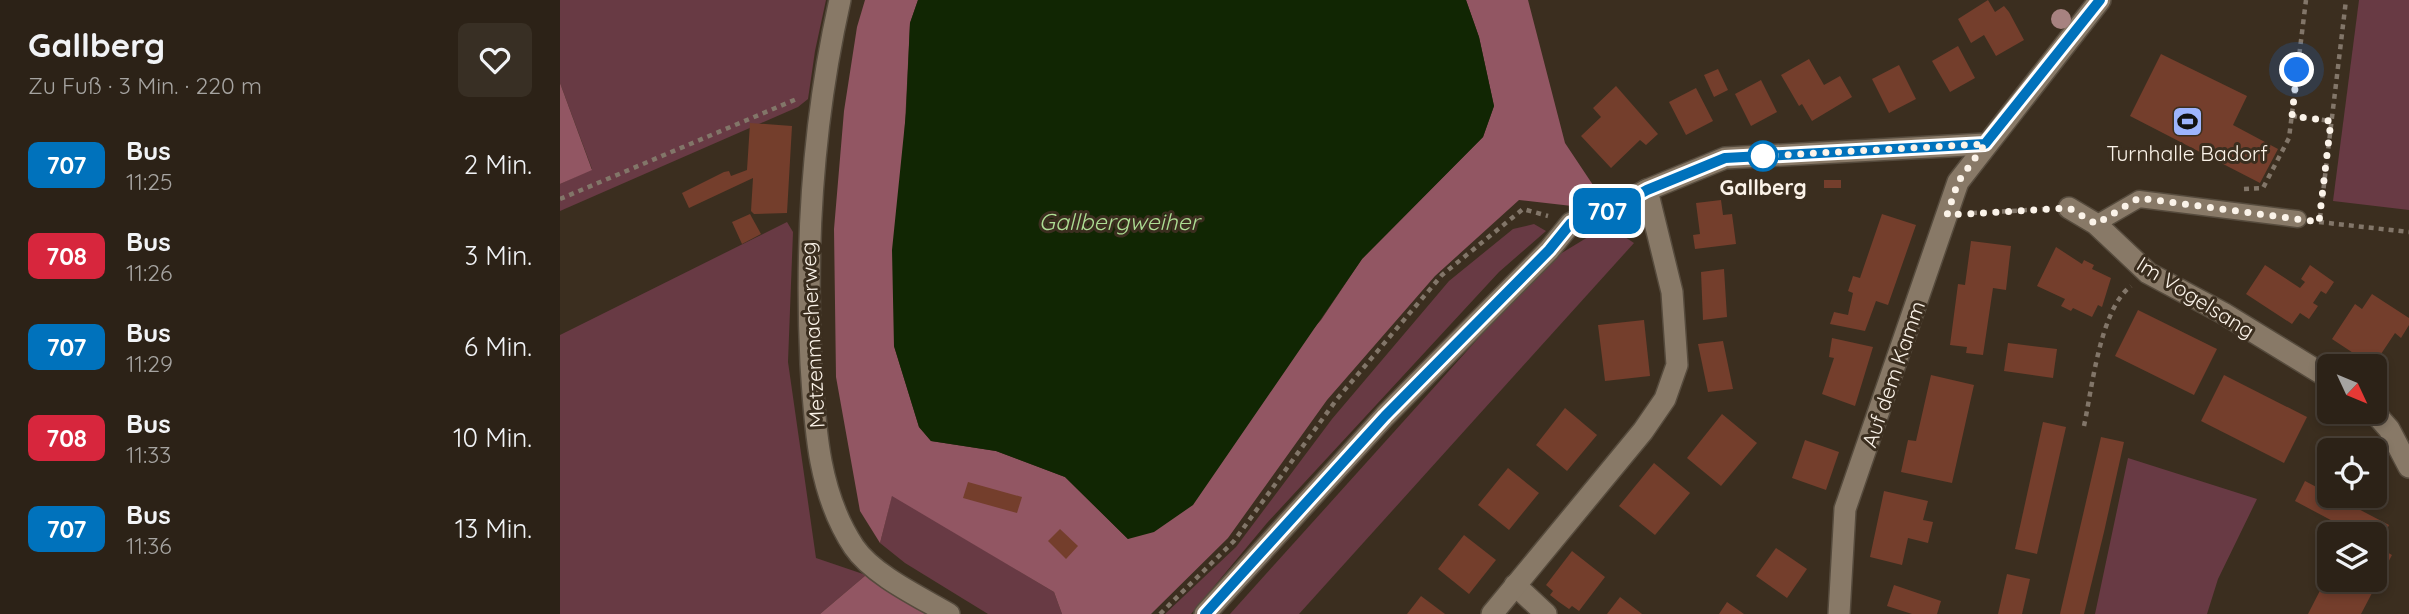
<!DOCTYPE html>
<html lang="de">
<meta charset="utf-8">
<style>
:root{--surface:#2c2217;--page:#382f24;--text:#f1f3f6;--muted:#a6a4a1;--line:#483f36}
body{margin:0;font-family:Quicksand,sans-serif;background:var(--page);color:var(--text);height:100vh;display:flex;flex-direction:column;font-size:26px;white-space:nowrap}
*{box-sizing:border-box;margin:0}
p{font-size:23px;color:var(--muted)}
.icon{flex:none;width:38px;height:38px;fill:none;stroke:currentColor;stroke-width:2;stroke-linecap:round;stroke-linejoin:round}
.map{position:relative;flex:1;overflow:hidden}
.details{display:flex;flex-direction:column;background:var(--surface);width:560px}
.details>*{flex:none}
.badge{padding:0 14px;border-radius:10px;font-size:24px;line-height:46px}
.needle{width:46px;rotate:134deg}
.controls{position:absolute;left:1757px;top:354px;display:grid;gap:14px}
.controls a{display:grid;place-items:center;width:70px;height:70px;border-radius:10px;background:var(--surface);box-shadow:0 4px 10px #0003,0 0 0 2px var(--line);font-size:35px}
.you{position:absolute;width:35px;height:35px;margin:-18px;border:5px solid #fff;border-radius:50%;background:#1a73e8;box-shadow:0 0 0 10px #1a73e833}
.map>.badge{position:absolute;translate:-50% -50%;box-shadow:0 0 0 4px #fff}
.round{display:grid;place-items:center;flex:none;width:74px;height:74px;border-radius:10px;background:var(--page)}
.summary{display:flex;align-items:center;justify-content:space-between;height:119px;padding:0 28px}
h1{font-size:33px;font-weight:800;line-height:52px}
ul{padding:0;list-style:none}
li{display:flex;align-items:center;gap:21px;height:91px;padding:0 28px}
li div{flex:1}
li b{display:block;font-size:26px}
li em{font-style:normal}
li .badge{min-width:77px;font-weight:700;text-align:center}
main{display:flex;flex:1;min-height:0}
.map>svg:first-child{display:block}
.green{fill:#683a44}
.forest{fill:#925663}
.water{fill:#112603}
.building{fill:#743e2c}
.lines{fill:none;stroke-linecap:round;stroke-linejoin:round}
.lane-casing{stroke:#564b3d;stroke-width:19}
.street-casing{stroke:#564b3d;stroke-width:24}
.path{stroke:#827669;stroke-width:4.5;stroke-dasharray:5 5;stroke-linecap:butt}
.lane{stroke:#887967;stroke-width:16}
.street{stroke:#887967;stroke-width:21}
.tree{fill:#a78280}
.line-casing{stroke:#fff;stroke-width:16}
.line{stroke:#0072bc;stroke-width:10}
.walk{stroke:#fbf3e9;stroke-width:7;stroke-dasharray:0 12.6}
.stop-dot{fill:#fff;stroke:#0072bc;stroke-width:3.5}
.labels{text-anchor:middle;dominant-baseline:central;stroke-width:6;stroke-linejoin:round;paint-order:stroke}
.poi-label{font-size:21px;fill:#fbf3e9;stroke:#3b2e1f}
.stop-label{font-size:21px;font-weight:bold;fill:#fbf3e9;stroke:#3b2e1f}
.street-label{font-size:21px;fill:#fbf3e9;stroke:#3b2e1f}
.water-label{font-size:23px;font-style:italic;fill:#addd93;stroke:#3b2e1f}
</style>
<main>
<section class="details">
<div class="summary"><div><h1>Gallberg</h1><p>Zu Fuß · 3 Min. · 220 m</p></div><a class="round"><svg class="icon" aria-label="heart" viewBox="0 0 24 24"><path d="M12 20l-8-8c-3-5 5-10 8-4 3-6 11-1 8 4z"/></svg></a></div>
<ul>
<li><span class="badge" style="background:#0072bc;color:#fff">707</span><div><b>Bus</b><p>11:25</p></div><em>2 Min.</em></li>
<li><span class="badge" style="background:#d7263d;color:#fff">708</span><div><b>Bus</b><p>11:26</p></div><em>3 Min.</em></li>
<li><span class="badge" style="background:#0072bc;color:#fff">707</span><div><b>Bus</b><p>11:29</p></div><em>6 Min.</em></li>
<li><span class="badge" style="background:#d7263d;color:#fff">708</span><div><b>Bus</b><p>11:33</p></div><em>10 Min.</em></li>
<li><span class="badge" style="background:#0072bc;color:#fff">707</span><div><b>Bus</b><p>11:36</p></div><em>13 Min.</em></li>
</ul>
</section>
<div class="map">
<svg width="1849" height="614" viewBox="0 0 1849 614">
<rect width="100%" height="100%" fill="#3b2e1f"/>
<g class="green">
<polygon points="0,0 266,0 255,51 248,99 238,107 0,211 0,184 32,169 0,83"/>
<polygon points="1799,0 1849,0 1849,210 1773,201"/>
<polygon points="227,222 233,232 228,362 256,558 306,575 260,614 0,614 0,335"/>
<polygon points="974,224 986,231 939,272 707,523 631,614 605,614 676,547 772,419 889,281 953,229"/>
<polygon points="1045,232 1059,233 1074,243 739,614 670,614 987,262 1028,237"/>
<polygon points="1568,458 1697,499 1658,579 1647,614 1535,614"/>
<polygon points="332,495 494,592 502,614 428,614 345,563 320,543"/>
</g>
<g class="forest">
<polygon points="305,0 358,0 350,23 334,346 359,427 371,441 436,451 505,477 568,539 761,320 802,259 923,137 934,106 919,37 906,0 968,0 1005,143 1037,191 1012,206 959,200 875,276 767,400 668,538 591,614 502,614 494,592 332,496 320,543 300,511 276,377 274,229 284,111 297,27"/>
<polygon points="0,83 32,170 0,184"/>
<polygon points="306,575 369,614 260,614"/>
</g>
<polygon class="water" points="358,0 906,0 919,37 934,106 923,137 802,259 633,505 594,532 568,539 505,477 436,451 371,441 359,427 334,346 332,250 346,113 350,23"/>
<g class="building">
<polygon points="1428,0 1435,12 1444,6 1449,12 1464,40 1436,56 1424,35 1411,43 1398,19"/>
<polygon points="1398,46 1415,78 1390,92 1372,61"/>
<polygon points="1601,54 1687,96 1673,125 1718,149 1700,183 1570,116"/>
<polygon points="1249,59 1264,85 1280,76 1292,97 1252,121 1242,104 1239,106 1221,75"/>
<polygon points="1339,65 1356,99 1329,113 1312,79"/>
<polygon points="1158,69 1168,90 1154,97 1144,75"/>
<polygon points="1201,80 1217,112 1191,126 1175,94"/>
<polygon points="1056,86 1098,134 1086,145 1080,140 1051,168 1021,136 1041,117 1033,108"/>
<polygon points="1136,88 1153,121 1126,135 1109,102"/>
<polygon points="190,123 232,126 227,213 194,214 191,211 193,178 129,208 122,193 164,172 169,171 171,176 187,170"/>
<rect x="1264" y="180" width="17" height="8"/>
<polygon points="1161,200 1163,215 1172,214 1176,244 1135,249 1133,235 1140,234 1136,203"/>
<polygon points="190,214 201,234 182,244 172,222"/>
<polygon points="1322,214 1356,225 1328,305 1316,301 1305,331 1270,324 1274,312 1288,315 1293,293 1288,291 1293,276 1300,278"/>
<polygon points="1411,241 1451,246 1446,290 1433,288 1423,355 1406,353 1407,347 1390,345 1398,284 1405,285"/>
<polygon points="1496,247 1522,264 1524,260 1534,265 1532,269 1551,278 1542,307 1538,305 1532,317 1513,308 1511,311 1501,306 1505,299 1477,286"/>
<polygon points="1705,265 1740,288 1745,282 1741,279 1750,265 1774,282 1766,294 1761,291 1753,303 1758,306 1749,319 1740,313 1732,324 1686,294"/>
<polygon points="1164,269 1167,317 1143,320 1141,272"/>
<polygon points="1812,294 1849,318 1849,325 1841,338 1835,333 1813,366 1772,339 1795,304 1802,309"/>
<polygon points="1578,310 1657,349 1634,395 1555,356"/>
<polygon points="1084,320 1090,376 1045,381 1038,325"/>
<polygon points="1272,338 1313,347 1295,406 1262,394 1274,358 1269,357"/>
<polygon points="1163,341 1173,389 1148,392 1138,344"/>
<polygon points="1448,343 1497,349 1493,378 1444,371"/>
<polygon points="1371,375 1414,385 1392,483 1341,472 1348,440 1356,441"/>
<polygon points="1664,375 1747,417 1724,463 1641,421"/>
<polygon points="1005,408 1037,435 1007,471 976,445"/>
<polygon points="1162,414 1197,443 1161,486 1127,458"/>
<polygon points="1483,422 1506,427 1477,554 1455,549"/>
<polygon points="1541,437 1564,442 1544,532 1524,614 1500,614"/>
<polygon points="1245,440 1279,452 1266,490 1232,478"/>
<polygon points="1094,463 1130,493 1095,535 1059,506"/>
<polygon points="948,468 979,493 949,530 918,505"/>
<polygon points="1745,481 1829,525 1819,545 1815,543 1815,534 1797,534 1735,501"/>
<polygon points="408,482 462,497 457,513 403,498"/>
<polygon points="1324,491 1368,501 1363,520 1373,522 1368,543 1348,538 1342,565 1310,557"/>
<polygon points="500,529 518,546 506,559 488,541"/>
<polygon points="904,535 936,560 909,594 878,569"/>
<polygon points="1815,545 1832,555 1801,614 1748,614 1769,573 1769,579 1815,579"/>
<polygon points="1216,548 1247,569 1227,598 1196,576"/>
<polygon points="1012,551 1045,577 1019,611 1012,606 1009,609 999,602 990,595 993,591 986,585"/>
<polygon points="1447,574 1470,579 1462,614 1438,614"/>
<polygon points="1334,585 1381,601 1377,614 1352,614 1327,606"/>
<polygon points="861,596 885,614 847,614"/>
<polygon points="1060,597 1077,610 1082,614 1047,614"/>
<polygon points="1167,602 1184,614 1159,614"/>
</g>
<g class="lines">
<defs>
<polyline id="lane" points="1536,224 1579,199 1738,219"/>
<g id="street">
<path d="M280 0C253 120 245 241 251 364 255 427 258 493 294 547 313 575 360 597 389 614"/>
<polyline points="1509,208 1536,224 1588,273 1663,313 1769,378"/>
<polyline points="1813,411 1829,429 1849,467"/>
<polyline points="955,585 986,614"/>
<polyline points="645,614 825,416 989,250 1011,223 1043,214 1087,190 1165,158 1425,144"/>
<polyline points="932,614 1083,431 1105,399 1117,365 1112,292 1087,190"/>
<polyline points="1279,614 1285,509 1398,182 1540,0"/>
</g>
</defs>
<use href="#lane" class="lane-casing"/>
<use href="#street" class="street-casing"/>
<g class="path">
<polyline points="1732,116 1771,121"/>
<polyline points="1684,189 1703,188 1729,138 1746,0"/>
<polyline points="0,199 239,98"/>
<polyline points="1412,213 1488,209"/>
<polyline points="1760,218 1786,0"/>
<polyline points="1759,222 1849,232"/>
<path d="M1524 426C1532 389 1540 309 1571 286"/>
<polyline points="600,614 674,541 777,399 882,275 963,209 988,216"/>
</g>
<use href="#lane" class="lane"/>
<use href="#street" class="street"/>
</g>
<circle class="tree" cx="1501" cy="19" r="10"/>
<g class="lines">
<defs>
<polyline id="line" points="645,614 825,416 989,250 1011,223 1043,214 1087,190 1165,158 1425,144 1540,0"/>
</defs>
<use href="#line" class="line-casing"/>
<use href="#line" class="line"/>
<polyline class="walk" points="1203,156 1425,144 1398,182 1387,215 1509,208 1536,224 1579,198 1759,222 1771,121 1732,116 1737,70"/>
</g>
<defs>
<symbol id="stadium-square" viewBox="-11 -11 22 22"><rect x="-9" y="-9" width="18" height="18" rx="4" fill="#9db4fd" stroke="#3b2e1f"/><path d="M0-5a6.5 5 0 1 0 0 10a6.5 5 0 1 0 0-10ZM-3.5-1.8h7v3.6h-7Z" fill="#111"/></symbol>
</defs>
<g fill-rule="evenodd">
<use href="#stadium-square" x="1610" y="104" width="35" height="35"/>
</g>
<circle class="stop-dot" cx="1203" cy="156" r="14"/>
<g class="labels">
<g class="poi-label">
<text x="1627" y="153">Turnhalle Badorf</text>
</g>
<g class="stop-label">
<text x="1203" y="187">Gallberg</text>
</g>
<g class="street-label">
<text transform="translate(1636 297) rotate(32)">Im Vogelsang</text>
<text transform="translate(252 335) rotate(-93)">Metzenmacherweg</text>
<text transform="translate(1333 374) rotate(-71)">Auf dem Kamm</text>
</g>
<g class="water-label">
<text x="559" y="221">Gallbergweiher</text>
</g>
</g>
</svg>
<div class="controls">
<a><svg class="needle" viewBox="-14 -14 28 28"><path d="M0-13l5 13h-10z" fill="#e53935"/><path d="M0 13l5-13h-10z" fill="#a6a4a1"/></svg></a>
<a><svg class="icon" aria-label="locate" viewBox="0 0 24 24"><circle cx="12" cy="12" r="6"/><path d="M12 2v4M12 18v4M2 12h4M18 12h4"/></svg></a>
<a><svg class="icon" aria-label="layers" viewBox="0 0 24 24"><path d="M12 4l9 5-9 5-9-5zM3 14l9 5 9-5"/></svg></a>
</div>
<div class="you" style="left:1737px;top:70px"></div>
<b class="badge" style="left:1047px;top:211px;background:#0072bc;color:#fff">707</b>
</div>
</main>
